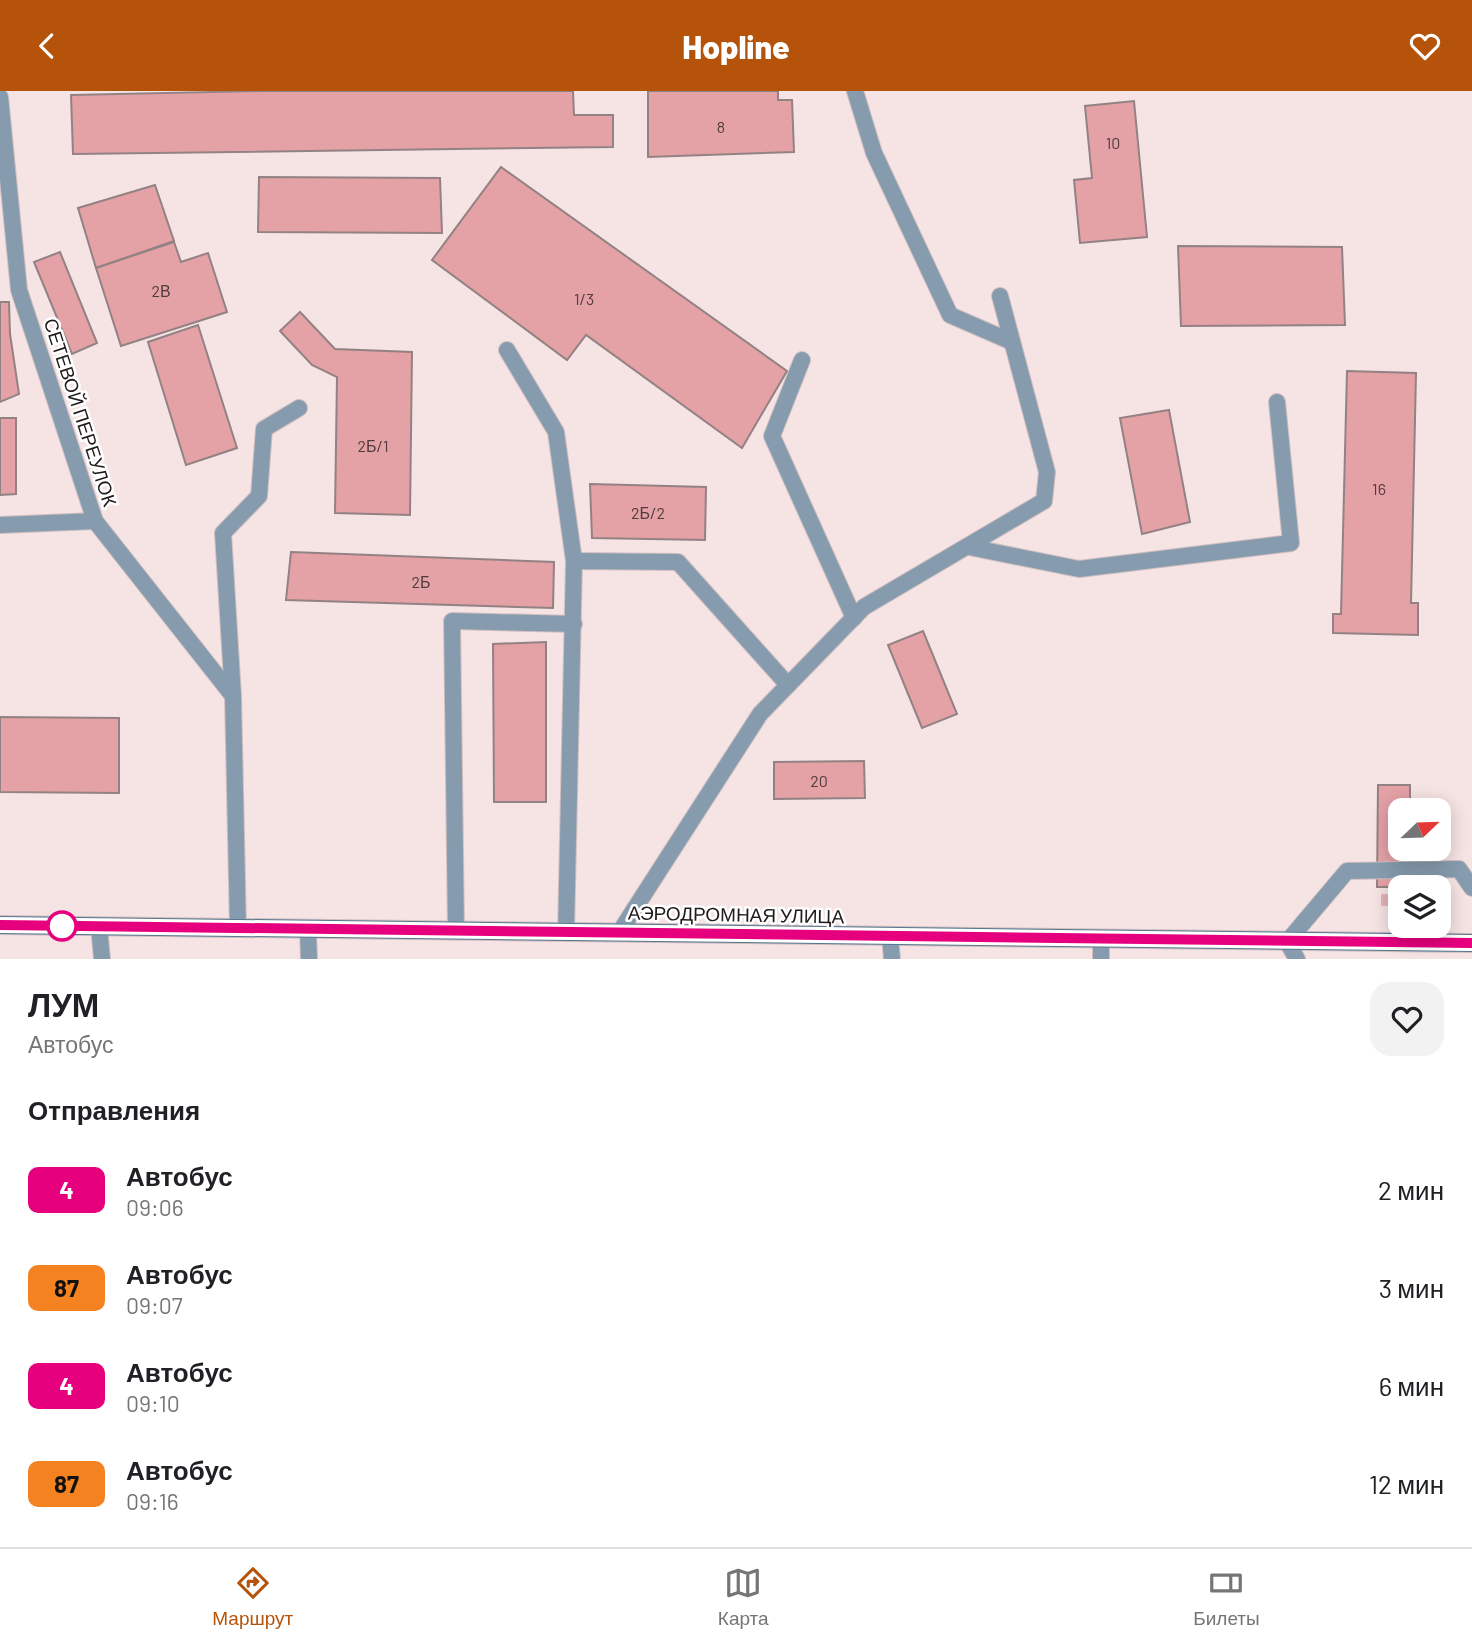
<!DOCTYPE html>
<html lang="ru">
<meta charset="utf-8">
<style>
:root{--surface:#fff;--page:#f2f2f2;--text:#202124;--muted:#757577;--line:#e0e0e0;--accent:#b45309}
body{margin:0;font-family:Barlow,sans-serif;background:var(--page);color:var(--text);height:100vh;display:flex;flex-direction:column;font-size:26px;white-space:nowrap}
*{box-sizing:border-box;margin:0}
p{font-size:23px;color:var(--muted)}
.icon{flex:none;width:38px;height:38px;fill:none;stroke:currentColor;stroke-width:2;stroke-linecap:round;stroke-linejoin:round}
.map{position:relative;height:868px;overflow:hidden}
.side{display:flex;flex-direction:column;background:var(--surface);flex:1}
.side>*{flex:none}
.badge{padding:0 14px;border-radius:10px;font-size:24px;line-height:46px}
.needle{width:46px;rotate:67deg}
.tools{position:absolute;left:1388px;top:707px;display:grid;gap:14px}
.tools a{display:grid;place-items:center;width:63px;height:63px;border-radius:14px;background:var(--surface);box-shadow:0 4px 18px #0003;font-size:35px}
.map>.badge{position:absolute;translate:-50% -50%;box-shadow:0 0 0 4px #fff}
h2{padding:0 28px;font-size:26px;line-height:63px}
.round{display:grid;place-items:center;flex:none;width:74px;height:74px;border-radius:21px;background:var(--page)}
.head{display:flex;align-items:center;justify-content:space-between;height:119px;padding:0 28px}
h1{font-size:33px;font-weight:800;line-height:52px}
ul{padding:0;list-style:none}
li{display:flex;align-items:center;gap:21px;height:98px;padding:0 28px}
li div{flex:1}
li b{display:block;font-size:26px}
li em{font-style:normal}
li .badge{min-width:77px;font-weight:700;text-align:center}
header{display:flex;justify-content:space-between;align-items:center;height:91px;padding:0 28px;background:var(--accent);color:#fff;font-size:32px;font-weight:800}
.menu{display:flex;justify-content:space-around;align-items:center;height:98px;border-top:2px solid var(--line);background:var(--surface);font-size:19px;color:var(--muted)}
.menu a{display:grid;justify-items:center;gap:4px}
.menu .selected{color:var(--accent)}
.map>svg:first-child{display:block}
.green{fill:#e5b4b7}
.building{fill:#e4a1a6;stroke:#938283;stroke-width:2}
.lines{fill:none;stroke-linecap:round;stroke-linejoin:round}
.lane-casing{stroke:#cfbfc0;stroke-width:18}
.secondary-casing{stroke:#cfbfc0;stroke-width:20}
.lane{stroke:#869cae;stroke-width:16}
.secondary{stroke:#577690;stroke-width:18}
.line-casing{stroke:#fff;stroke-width:16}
.line{stroke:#e6007e;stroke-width:10}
.stop-dot{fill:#fff;stroke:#e6007e;stroke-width:3.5}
.labels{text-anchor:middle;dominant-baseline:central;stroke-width:5;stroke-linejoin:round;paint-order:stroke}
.number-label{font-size:16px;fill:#513c3d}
.street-label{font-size:19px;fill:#201a1a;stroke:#fff}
</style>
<header><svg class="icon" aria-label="back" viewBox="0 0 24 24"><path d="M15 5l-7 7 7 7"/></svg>Hopline<svg class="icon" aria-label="heart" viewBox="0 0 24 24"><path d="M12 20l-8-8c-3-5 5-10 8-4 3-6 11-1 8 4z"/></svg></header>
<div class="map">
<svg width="1472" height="868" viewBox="0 0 1472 868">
<rect width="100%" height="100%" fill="#f6e3e4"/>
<rect class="green" x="1381" y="803" width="19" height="12"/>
<g class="building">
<polygon points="260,0 573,0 574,24 613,24 613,56 73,63 71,4"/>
<polygon points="648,0 778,0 778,9 792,9 794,61 648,66"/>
<polygon points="1134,10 1147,146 1080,152 1074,89 1092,87 1085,15"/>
<polygon points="501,76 787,280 742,357 586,244 567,269 432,169"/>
<polygon points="259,86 440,87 442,142 258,141"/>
<polygon points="155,94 174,150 96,177 78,117"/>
<polygon points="174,151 181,171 208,162 227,221 121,255 96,177"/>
<polygon points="1178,155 1342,156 1345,234 1181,235"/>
<polygon points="60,161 97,252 72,263 34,171"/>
<polygon points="0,211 9,211 10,243 19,303 0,311"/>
<polygon points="300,221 335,258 412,261 410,424 335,422 337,286 312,274 280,240"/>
<polygon points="198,234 237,357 186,374 148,251"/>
<polygon points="1347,280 1416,282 1411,512 1418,512 1418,544 1333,542 1333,523 1341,523"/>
<polygon points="1169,319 1190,431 1142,443 1120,327"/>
<polygon points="0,327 16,327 16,403 0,404"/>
<polygon points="590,393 706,396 705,449 592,447"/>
<polygon points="291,461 554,471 553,517 286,509"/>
<polygon points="923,540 957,623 922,637 888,554"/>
<polygon points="546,551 546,711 494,711 493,553"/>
<polygon points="0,626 119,627 119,702 0,701"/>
<polygon points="864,670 865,707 774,708 774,671"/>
<polygon points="1378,694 1410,694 1410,719 1400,719 1400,758 1409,758 1409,796 1377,796"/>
</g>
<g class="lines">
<defs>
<g id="lane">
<polyline points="855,0 874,62 950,224 1012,251"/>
<polyline points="0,6 19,199 95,430 233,605"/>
<polyline points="507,259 556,341 574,470"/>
<polyline points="802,269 772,345 854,527"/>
<polyline points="0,434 95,430"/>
<polyline points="969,456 1079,478 1291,452 1277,311"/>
<polyline points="99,836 102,868"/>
<polyline points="238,838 233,605 223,442 259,405 264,338 299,317"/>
<polyline points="308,839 309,868"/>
<polyline points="456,840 452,530 574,533"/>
<polyline points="566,842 574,470 678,471 788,594"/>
<polyline points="619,842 760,623 864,516 1044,410 1047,381 1000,205"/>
<polyline points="890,846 892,868"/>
<polyline points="1101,849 1101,868"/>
<polyline points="1297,868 1287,851 1347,780 1459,778 1472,797"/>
</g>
<polyline id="secondary" points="0,834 1472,852"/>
</defs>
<use href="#lane" class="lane-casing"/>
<use href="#secondary" class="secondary-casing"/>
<use href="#lane" class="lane"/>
<use href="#secondary" class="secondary"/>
</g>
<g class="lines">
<defs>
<polyline id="line" points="0,834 1472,852"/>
</defs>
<use href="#line" class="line-casing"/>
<use href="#line" class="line"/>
</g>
<circle class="stop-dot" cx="62" cy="835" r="14"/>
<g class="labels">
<g class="number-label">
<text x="721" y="35">8</text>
<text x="1113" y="51">10</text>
<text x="161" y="199">2В</text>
<text x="584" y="207">1/3</text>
<text x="373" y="354">2Б/1</text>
<text x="1379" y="397">16</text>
<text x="648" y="421">2Б/2</text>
<text x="421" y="490">2Б</text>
<text x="819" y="689">20</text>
</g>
<g class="street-label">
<text transform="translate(81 321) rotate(72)">СЕТЕВОЙ ПЕРЕУЛОК</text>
<text transform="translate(736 823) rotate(1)">АЭРОДРОМНАЯ УЛИЦА</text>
</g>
</g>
</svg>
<div class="tools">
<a><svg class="needle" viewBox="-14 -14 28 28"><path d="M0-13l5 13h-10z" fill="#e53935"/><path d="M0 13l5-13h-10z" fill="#757577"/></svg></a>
<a><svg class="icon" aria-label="layers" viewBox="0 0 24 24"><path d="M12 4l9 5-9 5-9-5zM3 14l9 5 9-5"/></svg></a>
</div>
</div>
<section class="side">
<div class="head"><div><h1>ЛУМ</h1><p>Автобус</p></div><a class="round"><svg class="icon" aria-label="heart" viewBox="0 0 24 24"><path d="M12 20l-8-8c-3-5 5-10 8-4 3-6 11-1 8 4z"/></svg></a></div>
<h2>Отправления</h2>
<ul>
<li><span class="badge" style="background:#e6007e;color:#fff">4</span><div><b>Автобус</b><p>09:06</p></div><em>2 мин</em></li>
<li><span class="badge" style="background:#f58220;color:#111">87</span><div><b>Автобус</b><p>09:07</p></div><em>3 мин</em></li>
<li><span class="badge" style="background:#e6007e;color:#fff">4</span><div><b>Автобус</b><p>09:10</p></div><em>6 мин</em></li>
<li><span class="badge" style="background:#f58220;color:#111">87</span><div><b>Автобус</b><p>09:16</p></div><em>12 мин</em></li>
</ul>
</section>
<nav class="menu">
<a class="selected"><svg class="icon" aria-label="directions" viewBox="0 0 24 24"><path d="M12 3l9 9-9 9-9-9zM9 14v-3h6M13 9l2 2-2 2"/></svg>Маршрут</a>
<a><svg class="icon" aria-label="map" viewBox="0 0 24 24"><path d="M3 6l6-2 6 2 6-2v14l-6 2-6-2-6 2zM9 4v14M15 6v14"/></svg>Карта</a>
<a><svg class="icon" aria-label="tickets" viewBox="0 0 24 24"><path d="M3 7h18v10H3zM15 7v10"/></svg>Билеты</a>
</nav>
